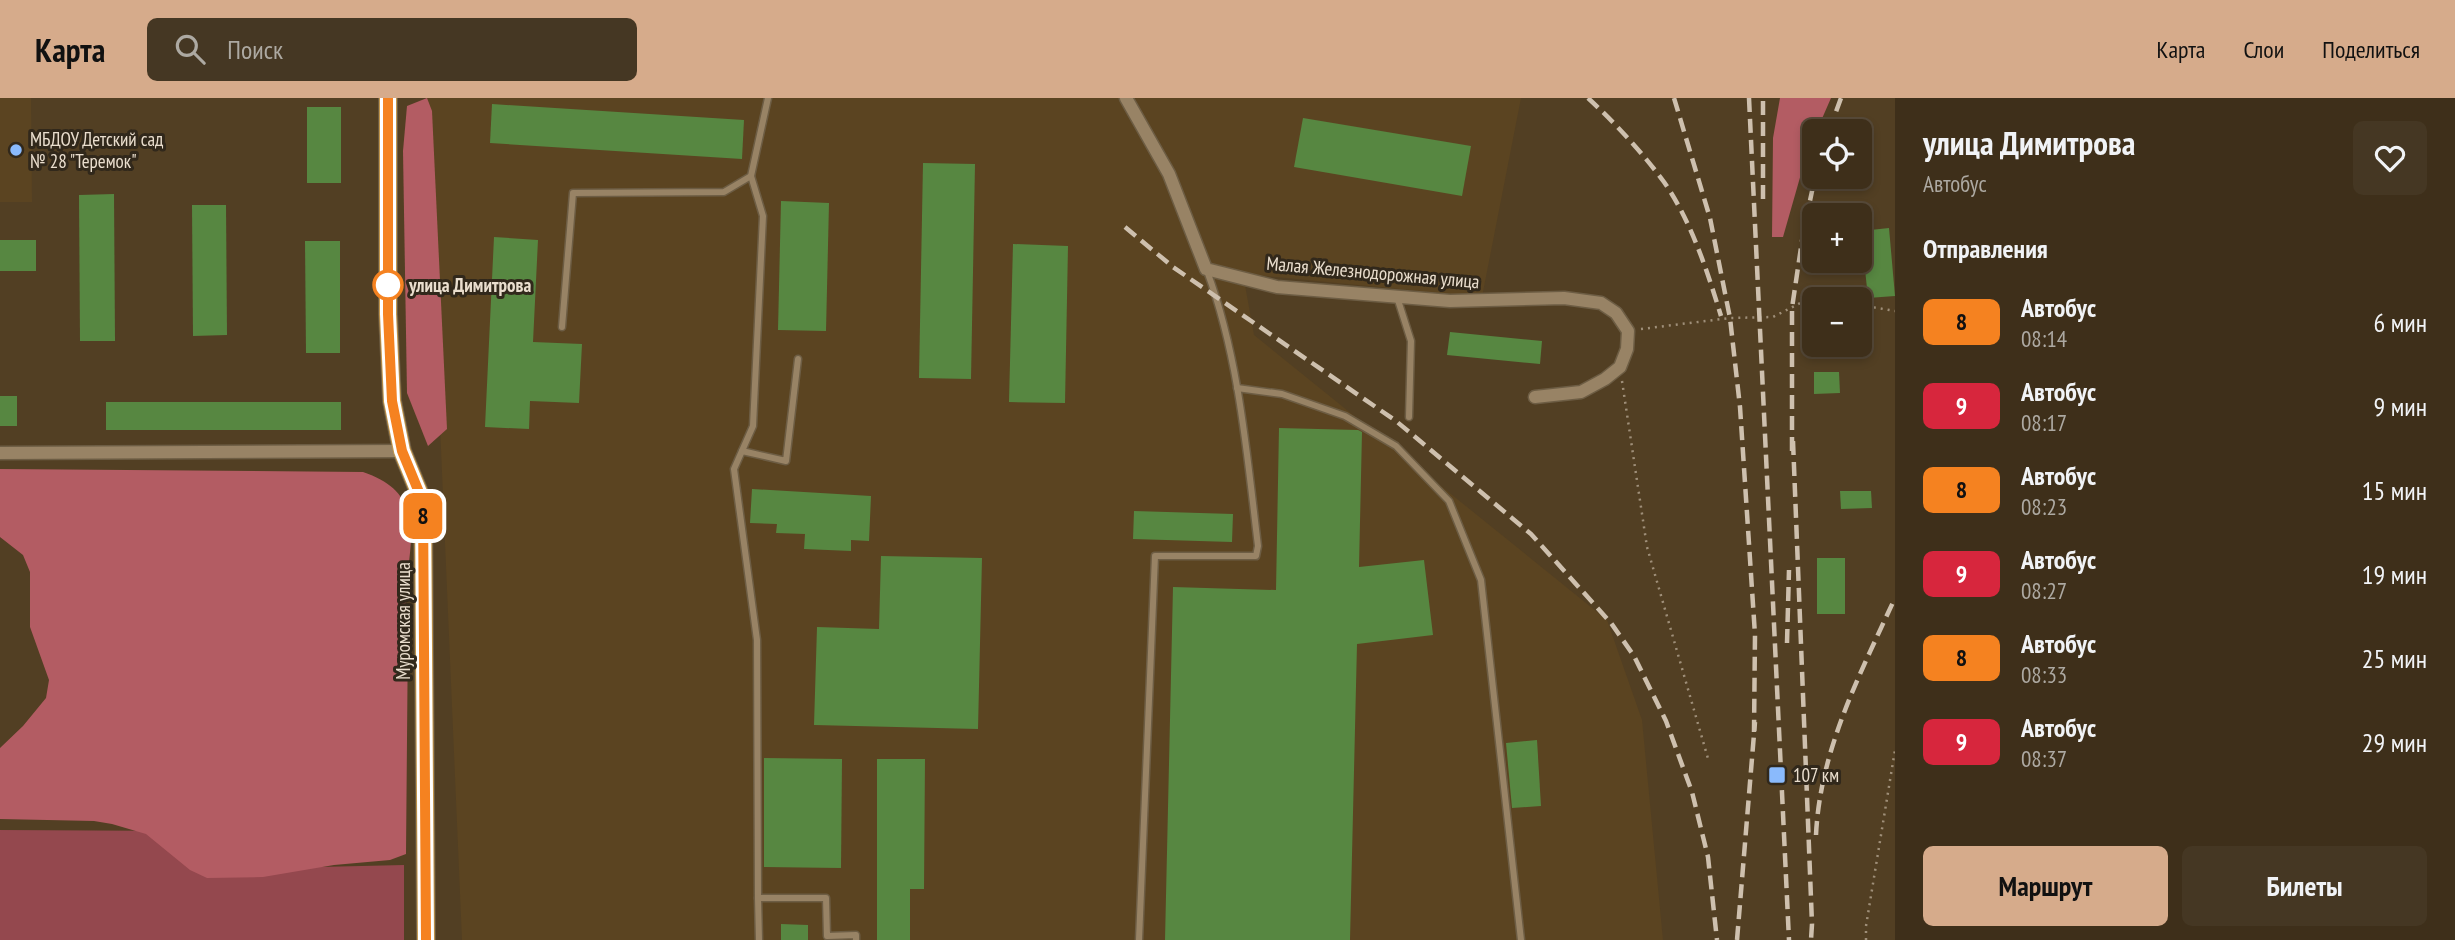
<!DOCTYPE html>
<html lang="ru">
<meta charset="utf-8">
<style>
:root{--surface:#3e2f1a;--page:#453723;--text:#f1f3f6;--muted:#ada9a2;--line:#574a39;--accent:#d6ab8b}
body{margin:0;font-family:"PT Sans Narrow",sans-serif;background:var(--page);color:var(--text);height:100vh;display:flex;flex-direction:column;font-size:26px;white-space:nowrap}
*{box-sizing:border-box;margin:0}
p{font-size:23px;color:var(--muted)}
.icon{flex:none;width:38px;height:38px;fill:none;stroke:currentColor;stroke-width:2;stroke-linecap:round;stroke-linejoin:round}
.map{position:relative;flex:1;overflow:hidden}
.sheet{display:flex;flex-direction:column;background:var(--surface);width:560px}
.sheet>*{flex:none}
.badge{padding:0 14px;border-radius:10px;font-size:24px;line-height:46px}
.tools{position:absolute;left:1802px;top:21px;display:grid;gap:14px}
.tools a{display:grid;place-items:center;width:70px;height:70px;border-radius:10px;background:var(--surface);box-shadow:0 4px 10px #0003,0 0 0 2px var(--line);font-size:35px}
.map>.badge{position:absolute;translate:-50% -50%;box-shadow:0 0 0 4px #fff}
h2{padding:0 28px;font-size:26px;line-height:63px}
.round{display:grid;place-items:center;flex:none;width:74px;height:74px;border-radius:10px;background:var(--page)}
.summary{display:flex;align-items:center;justify-content:space-between;height:119px;padding:0 28px}
h1{font-size:33px;font-weight:800;line-height:52px}
.button{display:flex;gap:14px;margin-top:auto;padding:14px 28px}
.button a{flex:1;height:80px;border-radius:10px;background:var(--accent);color:#111;font-size:28px;font-weight:800;line-height:80px;text-align:center}
.button a+a{background:var(--page);color:var(--text)}
ul{padding:0;list-style:none}
li{display:flex;align-items:center;gap:21px;height:84px;padding:0 28px}
li div{flex:1}
li b{display:block;font-size:26px}
li em{font-style:normal}
li .badge{min-width:77px;font-weight:700;text-align:center}
header{display:flex;align-items:center;gap:42px;box-sizing:border-box;height:98px;padding:0 35px;background:var(--accent);color:#111}
header strong{font-size:33px}
nav{display:flex;gap:38px;margin-inline-start:auto;font-size:24px}
.search{width:490px;height:63px;background:var(--page);display:flex;align-items:center;gap:18px;box-sizing:border-box;padding:0 24px;border-radius:10px;color:var(--muted);font-size:26px}
main{display:flex;flex:1;min-height:0}
.map>svg:first-child{display:block}
.built{fill:#5b4421}
.green{fill:#94484e}
.forest{fill:#b35c63}
.building{fill:#578741}
.lines{fill:none;stroke-linecap:round;stroke-linejoin:round}
.lane-casing{stroke:#6d5d44;stroke-width:9}
.street-casing{stroke:#6d5d44;stroke-width:15}
.primary-casing{stroke:#6d5d44;stroke-width:20}
.path{stroke:#9f8f79;stroke-width:2.5;stroke-dasharray:2 5;stroke-linecap:butt}
.lane{stroke:#988365;stroke-width:6}
.street{stroke:#988365;stroke-width:12}
.primary{stroke:#c3964b;stroke-width:18}
.rail{stroke:#cec0ae;stroke-width:4.5;stroke-dasharray:14 7;stroke-linecap:butt}
.line-casing{stroke:#fff;stroke-width:16}
.line{stroke:#f58220;stroke-width:10}
.poi-dot{fill:#8abafc;stroke:#31281b;stroke-width:2.5}
.stop-dot{fill:#fff;stroke:#f58220;stroke-width:3.5}
.labels{text-anchor:middle;dominant-baseline:central;stroke-width:6;stroke-linejoin:round;paint-order:stroke}
.poi-label{font-size:19px;fill:#eadece;stroke:#31281b;text-anchor:start}
.street-label{font-size:19px;fill:#eadece;stroke:#31281b}
.stop-label{font-size:19px;font-weight:bold;fill:#eadece;stroke:#31281b;text-anchor:start}
</style>
<header>
<strong>Карта</strong>
<div class="search"><svg class="icon" aria-label="search" viewBox="0 0 24 24"><circle cx="10" cy="10" r="6"/><path d="M15 15l6 6"/></svg>Поиск</div>
<nav><a>Карта</a><a>Слои</a><a>Поделиться</a></nav>
</header>
<main>
<div class="map">
<svg width="1895" height="842" viewBox="0 0 1895 842">
<rect width="100%" height="100%" fill="#523f23"/>
<g class="built">
<polygon points="0,0 31,0 32,104 0,104"/>
<polygon points="426,0 1521,0 1482,199 1243,176 1254,237 1607,522 1642,622 1663,842 462,842"/>
</g>
<polygon class="green" points="0,732 188,733 191,772 404,767 404,842 0,842"/>
<g class="forest">
<polygon points="427,0 432,13 447,331 428,348 407,295 403,53 407,8"/>
<polygon points="1780,0 1831,0 1807,55 1783,139 1772,139 1773,40"/>
<path d="M0 371 363 374C445 401 394 472 408 528L406 756 390 762 334 767 263 779 207 780 190 772 146 736 112 726 94 723 0 721V650L23 628 46 600 49 582 30 529V474L23 457 0 439Z"/>
</g>
<g class="building">
<polygon points="492,6 744,22 742,61 490,45"/>
<rect x="307" y="9" width="34" height="76"/>
<polygon points="1303,20 1471,48 1462,98 1294,69"/>
<polygon points="923,65 975,66 971,281 919,280"/>
<polygon points="114,96 115,243 80,243 79,97"/>
<polygon points="781,103 829,105 826,233 778,232"/>
<polygon points="192,107 226,107 227,237 193,238"/>
<polygon points="1889,130 1895,198 1868,200 1861,133"/>
<polygon points="494,139 538,142 533,244 582,246 579,305 530,303 529,331 485,329"/>
<rect x="0" y="142" width="36" height="31"/>
<polygon points="305,143 340,143 340,255 306,255"/>
<polygon points="1013,146 1068,148 1065,305 1009,304"/>
<polygon points="1450,234 1542,243 1540,266 1447,257"/>
<polygon points="1814,274 1839,274 1840,295 1814,296"/>
<rect x="0" y="298" width="17" height="30"/>
<rect x="106" y="304" width="235" height="28"/>
<polygon points="1279,330 1358,332 1362,334 1359,469 1424,462 1433,537 1357,546 1350,842 1165,842 1173,489 1276,492"/>
<polygon points="752,391 871,398 869,443 851,442 851,453 804,451 805,436 776,435 777,426 750,425"/>
<polygon points="1840,393 1871,393 1872,410 1841,411"/>
<polygon points="1134,413 1233,416 1232,444 1133,441"/>
<polygon points="881,458 982,460 978,631 814,627 817,529 879,531"/>
<rect x="1817" y="460" width="28" height="56"/>
<polygon points="1537,642 1541,708 1512,710 1506,645"/>
<polygon points="764,660 842,661 841,770 764,769"/>
<polygon points="877,661 925,661 924,791 910,791 910,842 877,842"/>
<polygon points="781,826 808,827 808,842 781,842"/>
</g>
<g class="lines">
<defs>
<g id="lane">
<polyline points="751,78 763,118 753,328 734,371 757,542 758,800"/>
<polyline points="1397,199 1411,243 1409,319"/>
<polyline points="562,229 573,95 724,94 751,78 768,0"/>
<polyline points="1237,290 1282,296 1345,318 1396,348 1449,403 1481,482 1521,842"/>
<polyline points="742,353 786,363 798,261"/>
<polyline points="759,842 758,800 826,800 827,838 856,837 856,842"/>
<path d="M1139 842 1155 458H1256L1258 448C1247 357 1239 259 1207 173"/>
</g>
<g id="street">
<polyline points="1126,0 1169,76 1206,171 1277,189 1450,203 1564,200 1601,205 1616,215 1628,233 1627,251 1620,269 1605,281 1581,294 1535,299"/>
<polyline points="0,355 402,353"/>
</g>
<polyline id="primary" points="388,0 388,216 392,303 402,353 423,404 426,842"/>
</defs>
<use href="#lane" class="lane-casing"/>
<use href="#street" class="street-casing"/>
<use href="#primary" class="primary-casing"/>
<g class="path">
<polyline points="1860,207 1895,213"/>
<polyline points="1641,231 1730,220 1773,219 1810,200 1821,201"/>
<polyline points="1622,283 1647,449 1709,664"/>
<polyline points="1866,842 1866,828 1895,652"/>
</g>
<use href="#lane" class="lane"/>
<use href="#street" class="street"/>
<use href="#primary" class="primary"/>
<g class="rail">
<path d="M1588 0C1615 25 1642 54 1664 84 1691 123 1707 172 1721 218"/>
<polyline points="1674,0 1710,120 1730,220 1740,309 1755,537 1754,634"/>
<polyline points="1749,0 1789,842"/>
<polyline points="1829,33 1841,0"/>
<polyline points="1763,101 1763,0"/>
<polyline points="1125,129 1173,169 1396,323 1531,436 1611,525 1634,558 1666,623 1692,694 1708,759 1717,842"/>
<polyline points="1793,343 1812,826 1811,842"/>
<polyline points="1792,353 1792,210 1803,136 1815,79"/>
<polyline points="1787,545 1789,472"/>
<path d="M1816 737C1820 652 1860 576 1895 500"/>
<polyline points="1737,842 1755,624"/>
</g>
</g>
<g class="lines">
<defs>
<polyline id="line" points="388,0 388,216 392,303 402,353 423,404 426,842"/>
</defs>
<use href="#line" class="line-casing"/>
<use href="#line" class="line"/>
</g>
<g class="poi-dot">
<circle cx="16" cy="52" r="7"/>
<rect x="1768" y="668" width="18" height="18" rx="3.5"/>
</g>
<circle class="stop-dot" cx="388" cy="187" r="14"/>
<g class="labels">
<g class="poi-label">
<text x="30" y="41">МБДОУ Детский сад<tspan x="30" dy="22">№ 28 "Теремок"</tspan></text>
<text x="1793" y="677">107 км</text>
</g>
<g class="street-label">
<text transform="translate(1373 174) rotate(5)">Малая Железнодорожная улица</text>
<text transform="translate(403 523) rotate(-90)">Муромская улица</text>
</g>
<g class="stop-label">
<text x="409" y="187">улица Димитрова</text>
</g>
</g>
</svg>
<div class="tools">
<a><svg class="icon" aria-label="locate" viewBox="0 0 24 24"><circle cx="12" cy="12" r="6"/><path d="M12 2v4M12 18v4M2 12h4M18 12h4"/></svg></a>
<a>+</a>
<a>−</a>
</div>
<b class="badge" style="left:423px;top:418px;background:#f58220;color:#111">8</b>
</div>
<section class="sheet">
<div class="summary"><div><h1>улица Димитрова</h1><p>Автобус</p></div><a class="round"><svg class="icon" aria-label="heart" viewBox="0 0 24 24"><path d="M12 20l-8-8c-3-5 5-10 8-4 3-6 11-1 8 4z"/></svg></a></div>
<h2>Отправления</h2>
<ul>
<li><span class="badge" style="background:#f58220;color:#111">8</span><div><b>Автобус</b><p>08:14</p></div><em>6 мин</em></li>
<li><span class="badge" style="background:#d7263d;color:#fff">9</span><div><b>Автобус</b><p>08:17</p></div><em>9 мин</em></li>
<li><span class="badge" style="background:#f58220;color:#111">8</span><div><b>Автобус</b><p>08:23</p></div><em>15 мин</em></li>
<li><span class="badge" style="background:#d7263d;color:#fff">9</span><div><b>Автобус</b><p>08:27</p></div><em>19 мин</em></li>
<li><span class="badge" style="background:#f58220;color:#111">8</span><div><b>Автобус</b><p>08:33</p></div><em>25 мин</em></li>
<li><span class="badge" style="background:#d7263d;color:#fff">9</span><div><b>Автобус</b><p>08:37</p></div><em>29 мин</em></li>
</ul>
<div class="button"><a>Маршрут</a><a>Билеты</a></div>
</section>
</main>
